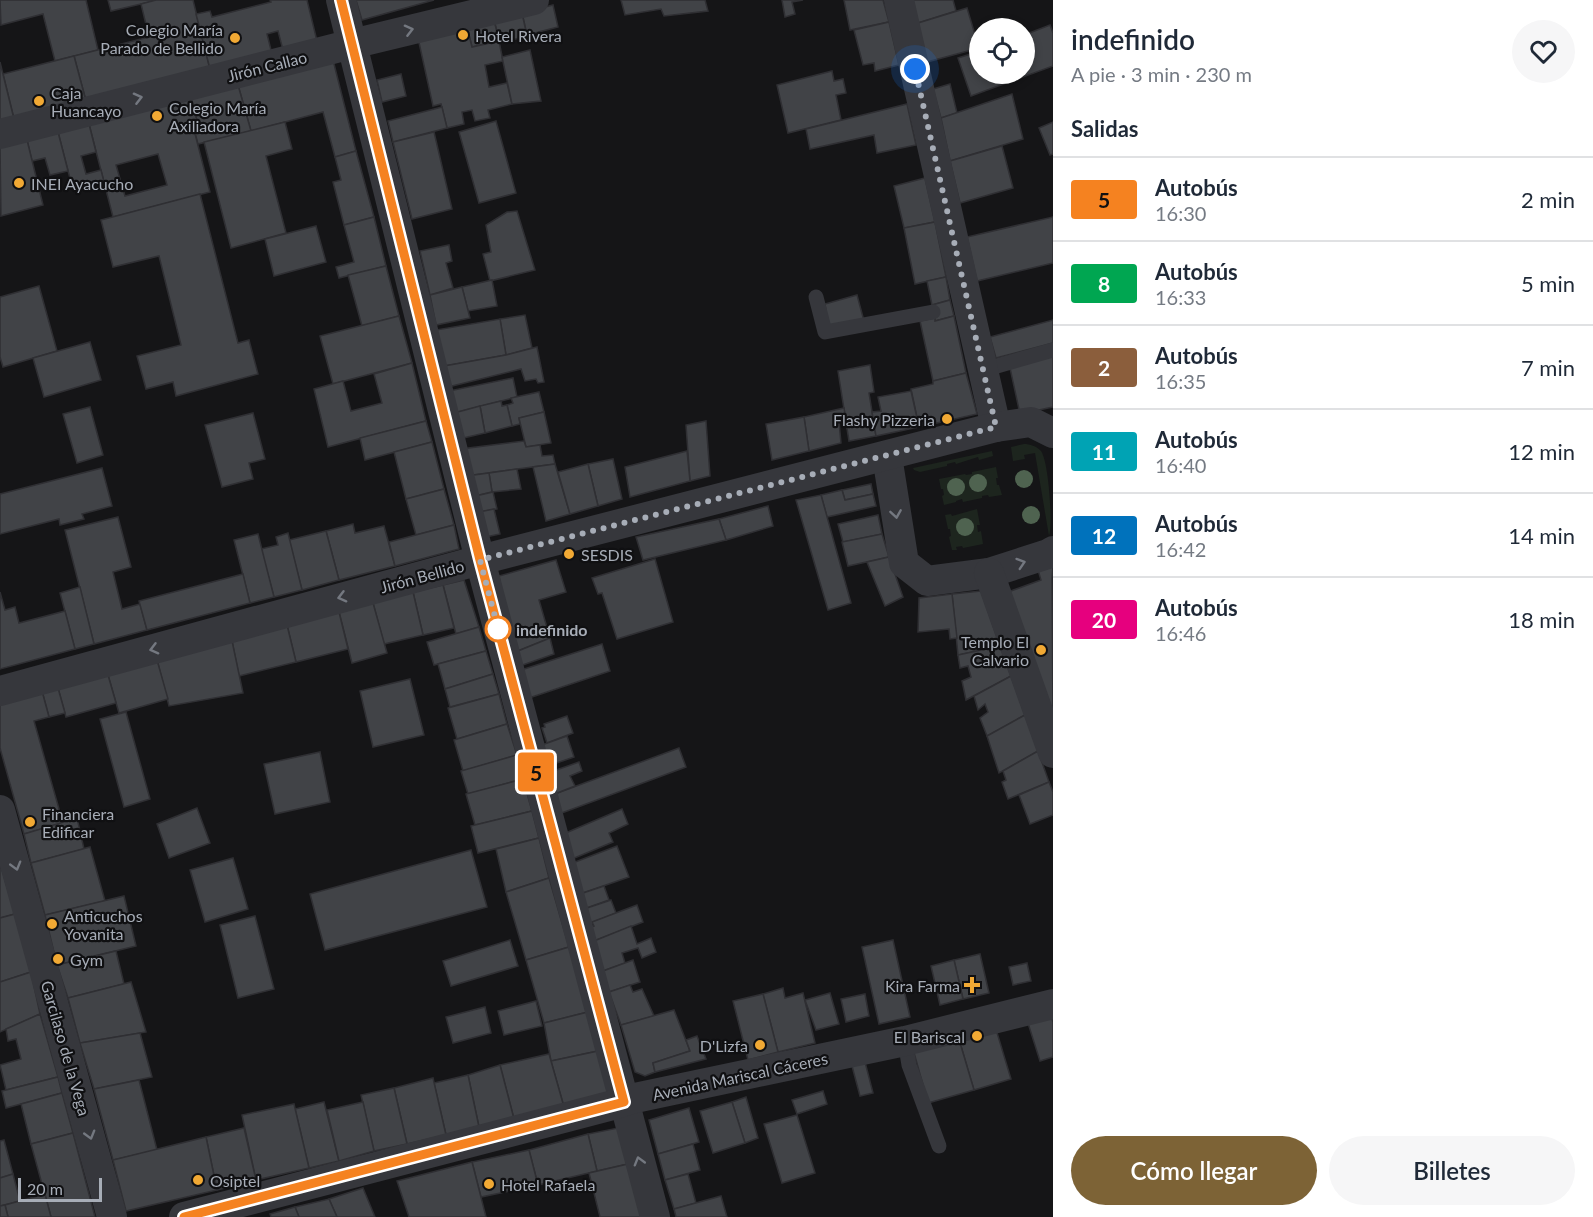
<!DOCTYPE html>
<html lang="es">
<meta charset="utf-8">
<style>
:root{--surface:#fff;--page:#f6f6f7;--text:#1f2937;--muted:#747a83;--line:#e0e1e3;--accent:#7d6336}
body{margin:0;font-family:Lato,sans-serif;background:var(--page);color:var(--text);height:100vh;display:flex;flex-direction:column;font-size:22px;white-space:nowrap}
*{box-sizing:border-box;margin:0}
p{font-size:20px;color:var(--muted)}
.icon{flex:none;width:33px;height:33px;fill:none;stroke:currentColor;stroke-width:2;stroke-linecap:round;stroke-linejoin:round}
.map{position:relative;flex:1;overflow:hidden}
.side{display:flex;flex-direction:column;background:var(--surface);width:540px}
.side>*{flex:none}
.badge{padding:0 12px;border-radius:4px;font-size:21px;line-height:39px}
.fabs{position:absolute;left:969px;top:18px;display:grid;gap:12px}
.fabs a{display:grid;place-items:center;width:66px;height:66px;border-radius:50%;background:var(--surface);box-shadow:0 3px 9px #0003;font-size:30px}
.scale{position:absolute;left:18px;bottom:15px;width:84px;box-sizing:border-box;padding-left:6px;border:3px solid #a7adb7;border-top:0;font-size:16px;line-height:21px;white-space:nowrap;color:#a7adb7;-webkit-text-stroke:4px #101012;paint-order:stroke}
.you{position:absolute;width:30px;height:30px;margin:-15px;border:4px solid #fff;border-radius:50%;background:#1a73e8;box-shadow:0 0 0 9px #1a73e833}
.map>.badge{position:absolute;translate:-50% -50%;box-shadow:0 0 0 3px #fff}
h2{padding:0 18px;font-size:22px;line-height:54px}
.round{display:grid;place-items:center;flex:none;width:63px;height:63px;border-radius:32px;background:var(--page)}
.headline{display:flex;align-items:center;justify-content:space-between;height:102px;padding:0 18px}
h1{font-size:28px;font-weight:600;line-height:45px}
.cta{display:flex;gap:12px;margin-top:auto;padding:12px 18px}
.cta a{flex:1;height:69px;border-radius:36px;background:var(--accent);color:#fff;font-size:24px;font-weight:600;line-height:69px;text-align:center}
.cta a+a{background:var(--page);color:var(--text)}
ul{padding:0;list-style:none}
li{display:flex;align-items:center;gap:18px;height:84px;padding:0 18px;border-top:2px solid var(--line)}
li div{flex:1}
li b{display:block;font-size:22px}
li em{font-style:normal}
li .badge{min-width:66px;font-weight:700;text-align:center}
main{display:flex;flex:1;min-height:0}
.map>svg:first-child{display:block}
.green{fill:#1d251e}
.building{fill:#414347;stroke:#2f2f33;stroke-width:1.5;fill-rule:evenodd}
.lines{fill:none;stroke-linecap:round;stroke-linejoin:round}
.service{stroke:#36373c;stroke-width:15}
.minor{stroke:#36373c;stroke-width:30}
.tree{fill:#4f6350}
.oneway{stroke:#747880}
.line-casing{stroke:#fff;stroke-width:14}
.line{stroke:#f58220;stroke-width:9}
.walk{stroke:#a7adb7;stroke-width:6;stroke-dasharray:0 10.8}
.poi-dot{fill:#f1a934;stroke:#101012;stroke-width:2}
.stop-dot{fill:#fff;stroke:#f58220;stroke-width:3}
.labels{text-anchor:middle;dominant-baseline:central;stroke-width:4.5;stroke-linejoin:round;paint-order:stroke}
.poi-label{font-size:16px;fill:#a7adb7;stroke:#101012;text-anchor:start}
.street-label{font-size:16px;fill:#a7adb7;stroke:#101012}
.stop-label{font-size:16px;font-weight:bold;fill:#a7adb7;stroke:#101012;text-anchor:start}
</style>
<main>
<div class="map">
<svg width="1053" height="1217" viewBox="0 0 1053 1217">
<rect width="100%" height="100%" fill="#151517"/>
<g class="green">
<path d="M1024 444C1030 444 1036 446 1041 451 1049 462 1053 527 1049 536L1035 453 1024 455 1025 459 1013 461 1011 447Z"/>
<polygon points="992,451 993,456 979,460 978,457 956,464 955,462 947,464 947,466 920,472 914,470 913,468"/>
<polygon points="996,467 998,478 996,478 997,485 999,485 1002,495 989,497 988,495 982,496 982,498 963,502 962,499 956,501 956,502 944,505 942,496 944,495 943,489 941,489 939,479 965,474 966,475 972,474 972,472"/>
<polygon points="977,509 980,525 977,525 978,532 981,531 983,544 963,548 962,546 956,547 957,550 952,550 949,537 951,536 950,529 948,529 945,515 951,514 952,516"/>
</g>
<g class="building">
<polygon points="0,0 86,0 98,50 55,61 43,14 1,25"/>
<polygon points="108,0 154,0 154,1 111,11"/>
<polygon points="156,0 193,0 210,69 86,101 74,56 149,37 141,4"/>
<polygon points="270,0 307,0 317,41 283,50 278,31 267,34 272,54 210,69 196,14 210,11 212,17 271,2"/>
<polygon points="356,0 434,0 362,20"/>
<polygon points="621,0 705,0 708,11 664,16 661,9 625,15"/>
<polygon points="782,0 803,0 792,2 795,14 785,17"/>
<polygon points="844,0 883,0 889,22 850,30"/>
<polygon points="912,0 953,0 956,11 918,23"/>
<polygon points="553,5 558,27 527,35 522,13"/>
<polygon points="967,8 979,48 927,62 918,23"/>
<polygon points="522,13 527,36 500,43 494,20"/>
<polygon points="494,20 499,41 472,47 467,27"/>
<polygon points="889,22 899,65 875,71 874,63 863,65 854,30"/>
<polygon points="1050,25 1053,33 1053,66 971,96 958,58 980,51 980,74 1024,74 1024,35"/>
<polygon points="467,27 472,47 499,41 503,61 485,65 489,87 507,83 512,104 488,110 490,118 475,121 472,110 462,112 464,124 447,128 441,104 433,106 418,38"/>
<polygon points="530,50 541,101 512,104 502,57"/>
<polygon points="74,56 86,101 14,119 3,74"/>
<polygon points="333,60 356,151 335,157 323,112 251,131 238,85"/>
<polygon points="0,62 14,119 0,123"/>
<polygon points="832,71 834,81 843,79 846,93 836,95 841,120 788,133 777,85"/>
<polygon points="401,74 406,96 382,102 377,80"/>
<polygon points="950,84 957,113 941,118 933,89"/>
<polygon points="238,85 251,131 198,144 193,126 198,125 191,98"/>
<polygon points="1012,94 1023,139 950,161 941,118"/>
<path d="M191 98 198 125 193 126 210 192 113 217 89 124ZM158 154 167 185 125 196 116 165Z"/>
<polygon points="907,104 916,145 877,153 874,135 810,149 806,129"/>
<polygon points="442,107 447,128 393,142 388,121"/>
<polygon points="496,121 516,193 479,203 459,132"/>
<polygon points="285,122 292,149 266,156 286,233 231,248 204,142"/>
<polygon points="1053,122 1053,154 1050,155 1039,128"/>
<polygon points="89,124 96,152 81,156 86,174 101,170 104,182 73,190 58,132"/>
<polygon points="58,132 68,171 50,175 45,158 32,161 27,140"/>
<polygon points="434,132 452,209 412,219 393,142"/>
<polygon points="27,140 43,205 1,216 0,147"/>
<polygon points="1002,146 1013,188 960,203 950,161"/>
<polygon points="356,151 374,217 344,225 333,182 341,180 335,157"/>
<polygon points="925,178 935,222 904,228 894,186"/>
<polygon points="200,194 238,343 249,340 258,374 176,396 173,382 146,389 137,356 181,345 159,256 113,267 101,220"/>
<polygon points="517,211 535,270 490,281 483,254 491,252 486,225 507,212"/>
<polygon points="374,217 386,266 339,278 336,267 354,262 344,225"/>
<polygon points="1053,217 1053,263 977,281 967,237"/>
<polygon points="935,222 946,277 915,284 904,228"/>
<polygon points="316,226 326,262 274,276 265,239"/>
<polygon points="449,245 452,261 446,263 453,288 430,295 420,251"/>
<polygon points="386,266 399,316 362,326 348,275"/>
<polygon points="946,277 950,300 932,305 927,281"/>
<polygon points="492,280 497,306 468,311 462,287"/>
<polygon points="39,286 57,351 3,367 0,357 0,297"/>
<polygon points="462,287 470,318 436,325 430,295"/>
<polygon points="857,295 864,321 829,331 825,304"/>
<polygon points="950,300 954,316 935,321 932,305"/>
<polygon points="525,315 532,348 506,355 500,319"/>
<polygon points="399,316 412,363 333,384 320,336"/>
<polygon points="954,316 966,373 933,381 920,321 935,318 935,321"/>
<polygon points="500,319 506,355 444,366 436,330"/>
<polygon points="1053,320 1053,343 996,358 990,337"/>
<polygon points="90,342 101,380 44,397 33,358"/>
<polygon points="537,347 544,382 538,383 536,379 525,381 521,369 448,387 444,366 506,355"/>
<polygon points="1053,354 1053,407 1020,414 1010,368"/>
<polygon points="412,363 426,421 328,447 314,389 343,381 351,411 382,403 374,374"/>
<polygon points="870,365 874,392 869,393 876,436 849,441 838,371"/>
<polygon points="966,373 977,414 919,427 911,389 933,384 933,381"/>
<polygon points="513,378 517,397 454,413 449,391"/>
<polygon points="911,391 919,427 876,436 872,412 881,411 878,397"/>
<polygon points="539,392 544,412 519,418 520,424 512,426 507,405 513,403 511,398"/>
<polygon points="501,401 502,406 507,405 512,426 485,433 480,406"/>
<polygon points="480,406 485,433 459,439 454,413"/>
<polygon points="90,407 103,455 77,463 63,414"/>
<polygon points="844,408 846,420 839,422 841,443 809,451 804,417"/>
<polygon points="544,412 551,443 526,447 519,418"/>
<polygon points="253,413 265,459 249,463 253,479 222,487 205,425"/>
<polygon points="804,417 809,451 772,460 766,424"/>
<polygon points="426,421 432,442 365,460 360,438"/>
<polygon points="706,421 710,476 690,481 686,425"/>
<polygon points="524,441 526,447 540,445 542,456 553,455 555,464 466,476 461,449"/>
<polygon points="432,442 444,489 406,499 394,452"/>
<polygon points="687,451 690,481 630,497 625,467"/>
<polygon points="613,459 622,499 598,506 588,464"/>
<polygon points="555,464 570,514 546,521 533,467"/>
<polygon points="588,464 598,506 570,514 558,472"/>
<polygon points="102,468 112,506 82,514 84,519 60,525 59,519 0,534 0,494"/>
<polygon points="517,469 521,489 492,492 489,473"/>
<polygon points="489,473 492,492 471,497 466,476"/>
<polygon points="871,484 873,494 845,500 842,490"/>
<polygon points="444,489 454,525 416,535 406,499"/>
<polygon points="842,490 845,500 873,494 876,506 827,517 821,495"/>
<polygon points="493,492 497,509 474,513 471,497"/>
<polygon points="821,495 851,603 828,610 796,500"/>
<polygon points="768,506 773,526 726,540 719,519"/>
<polygon points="494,509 500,534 481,538 474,513"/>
<polygon points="878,515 882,534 843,542 838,524"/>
<polygon points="118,517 131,567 113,572 122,609 140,604 147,630 94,644 65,530"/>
<polygon points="719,519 726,540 643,560 636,537"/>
<polygon points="353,524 355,533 384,526 395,566 339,580 326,531"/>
<polygon points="454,525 459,549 395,566 389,542"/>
<polygon points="326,531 339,580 302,590 289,540"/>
<polygon points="288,533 302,590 274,597 261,549 278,545 276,537"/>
<polygon points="258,534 274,597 250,603 234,540"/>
<polygon points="882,534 889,557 848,566 842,542"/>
<polygon points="889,557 903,597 885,606 867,562"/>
<polygon points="655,559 673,622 617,639 602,593 598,594 592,578"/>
<polygon points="556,560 566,592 539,600 550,638 513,653 499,576"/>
<polygon points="1053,566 1052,578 1053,717 1008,592 1041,580 1038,570"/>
<polygon points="243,574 250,603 147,630 139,601"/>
<polygon points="464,580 479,627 456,634 443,585"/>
<polygon points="443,585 454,628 423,635 413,592"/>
<polygon points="80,587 94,644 75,649 60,593"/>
<polygon points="981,591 1000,646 958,655 952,594"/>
<polygon points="0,592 5,610 15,607 19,623 65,611 75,649 0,669"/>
<polygon points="413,592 423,635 384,644 373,603"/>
<polygon points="952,594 957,638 950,639 949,629 918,632 919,598"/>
<polygon points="373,603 387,653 352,663 339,612"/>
<polygon points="339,612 348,649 296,662 287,625"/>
<polygon points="287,625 296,662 239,676 232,641"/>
<polygon points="479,627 486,651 434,665 427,642"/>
<polygon points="550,638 554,654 517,667 513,653"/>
<polygon points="232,641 243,693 169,706 157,660"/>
<polygon points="602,644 610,671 526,699 518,671"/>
<polygon points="1000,646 1011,676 966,700 962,681 971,677 968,666 960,668 958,655"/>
<polygon points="486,651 493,674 445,689 438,664"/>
<polygon points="157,660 168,699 119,713 108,675"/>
<polygon points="493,674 499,694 450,707 445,689"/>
<polygon points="108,675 116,703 66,717 58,688"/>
<polygon points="1011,676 1025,715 987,736 980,718 988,712 985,704 978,710 974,696"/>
<polygon points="410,679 424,735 373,747 360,691"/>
<polygon points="58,688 65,713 49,717 42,691"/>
<polygon points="42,691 49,717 34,721 63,823 24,834 0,748 0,703"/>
<polygon points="499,694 507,724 457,739 448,708"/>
<polygon points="126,712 150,799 124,807 100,719"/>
<polygon points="1025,715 1038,751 999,773 987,736"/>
<polygon points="567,716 573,733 547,743 542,728 545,727 544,724"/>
<polygon points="507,724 517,755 463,771 454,740"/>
<polygon points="567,736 574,757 545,767 539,746"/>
<polygon points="679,748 686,767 559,814 552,795"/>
<polygon points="1038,751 1049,782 1008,799 1002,782 1006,780 1003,771"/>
<polygon points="320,752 330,802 275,814 264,764"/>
<polygon points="517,755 523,779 468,794 461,771"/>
<polygon points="579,762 582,771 570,776 575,786 552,795 545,774"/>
<polygon points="523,779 532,811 475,825 466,794"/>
<polygon points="1049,782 1053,792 1053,815 1030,824 1019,795"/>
<polygon points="197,808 210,843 169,858 157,824"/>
<polygon points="622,809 628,824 609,833 613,842 572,859 561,835"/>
<polygon points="532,811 539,838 478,853 471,826"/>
<polygon points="77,818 84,849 31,863 24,834"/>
<polygon points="539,838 549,878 506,892 496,849"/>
<polygon points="617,846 629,877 580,894 570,864"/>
<polygon points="90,847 105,901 45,915 31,863"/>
<polygon points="471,850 487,907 325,950 310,894"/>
<polygon points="233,858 248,909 205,922 190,870"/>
<polygon points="0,863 15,914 0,918"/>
<polygon points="549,878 569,947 526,960 506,892"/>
<polygon points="604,886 609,900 584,909 580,894"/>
<polygon points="124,896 136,946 57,965 45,915"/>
<polygon points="611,900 616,913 589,924 584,909"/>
<polygon points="637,905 643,922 594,941 589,928 594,926 592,922"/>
<polygon points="15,914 31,972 0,982 0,918"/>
<polygon points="255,916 274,989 238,998 220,925"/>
<polygon points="631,926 637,944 651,938 656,952 642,958 638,948 622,953 625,963 603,971 594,941"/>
<polygon points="510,940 518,966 451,986 443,961"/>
<polygon points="893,940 910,1017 879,1024 862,947"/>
<polygon points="569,947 588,1012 544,1023 526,960"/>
<polygon points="116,951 124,984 68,998 57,965"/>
<polygon points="980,954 989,993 963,999 954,960"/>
<polygon points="633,960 640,982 609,992 603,971"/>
<polygon points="954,960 963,999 940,1005 931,966"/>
<polygon points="1027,963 1031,981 1013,985 1009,967"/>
<polygon points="31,972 40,1014 0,1032 0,982"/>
<polygon points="131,982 146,1032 80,1043 68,998"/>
<polygon points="630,985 633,992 642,989 654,1016 621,1025 609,992"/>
<polygon points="783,988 785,998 803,993 815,1043 778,1052 763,994"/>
<polygon points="830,993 839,1024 816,1030 805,1000"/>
<polygon points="763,994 778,1052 748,1060 733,1001"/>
<polygon points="865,994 869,1016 846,1022 841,999"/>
<polygon points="536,1001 542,1026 504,1035 498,1011"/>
<polygon points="485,1007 491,1033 453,1043 446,1017"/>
<polygon points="674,1010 690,1051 653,1063 655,1072 645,1076 635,1072 621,1025"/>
<polygon points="588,1012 598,1051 551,1061 544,1023"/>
<polygon points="1050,1013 1053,1022 1053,1057 1040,1061 1027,1020"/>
<polygon points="40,1014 58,1077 6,1090 0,1065 21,1059 16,1039 8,1041 6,1029"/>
<polygon points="995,1026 1011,1079 974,1090 958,1036"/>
<polygon points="140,1033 152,1077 94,1089 80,1043"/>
<polygon points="697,1036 706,1059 655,1072 653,1063 690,1051 686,1040"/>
<polygon points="958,1036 974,1090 928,1103 913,1049"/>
<polygon points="598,1051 609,1097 564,1107 551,1061"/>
<polygon points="549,1054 564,1107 514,1119 500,1065"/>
<polygon points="865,1062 873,1093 860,1096 852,1066"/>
<polygon points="500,1065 514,1119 479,1127 468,1075"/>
<polygon points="468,1075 479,1127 446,1135 434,1083"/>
<polygon points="58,1077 62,1093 6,1108 2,1091"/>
<polygon points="433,1078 446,1135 407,1144 394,1088"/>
<polygon points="139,1080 157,1150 113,1160 94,1089"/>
<polygon points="394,1088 407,1144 374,1151 361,1095"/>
<polygon points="823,1091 827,1104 797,1114 792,1100"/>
<polygon points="62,1093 73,1133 31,1144 21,1104"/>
<polygon points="746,1097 758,1138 745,1143 732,1102"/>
<polygon points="324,1102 339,1161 309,1168 295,1109"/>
<polygon points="363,1102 374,1151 339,1161 327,1110"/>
<polygon points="732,1102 745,1143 713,1153 700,1111"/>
<polygon points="294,1104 309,1168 256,1180 242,1115"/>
<polygon points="689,1108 699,1142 658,1154 649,1120"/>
<polygon points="797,1115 815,1173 782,1183 764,1124"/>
<polygon points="244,1128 256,1180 217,1190 206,1137"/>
<polygon points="618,1128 628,1164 597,1171 588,1134"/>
<polygon points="73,1133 95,1217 51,1217 31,1144"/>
<polygon points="588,1134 597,1171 538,1185 529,1150"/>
<polygon points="206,1137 217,1190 126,1211 113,1160"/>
<polygon points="4,1140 13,1174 0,1178 0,1141"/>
<polygon points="693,1144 700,1170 665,1180 658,1154"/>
<polygon points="529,1150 538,1185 481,1197 472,1162"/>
<polygon points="472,1162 486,1217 409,1217 397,1181"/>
<polygon points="628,1164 642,1217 600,1217 589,1173"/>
<polygon points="13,1174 20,1201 0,1206 0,1178"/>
<polygon points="688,1174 696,1203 674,1209 665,1180"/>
<polygon points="363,1188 375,1217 337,1217 329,1199"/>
<polygon points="45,1194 51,1217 8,1217 5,1205"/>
<polygon points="721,1196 727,1217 676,1217 674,1209"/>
<polygon points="329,1199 337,1217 299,1217 295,1207"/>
<polygon points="5,1205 8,1217 0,1217 0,1206"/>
<polygon points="295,1207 299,1217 271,1217 270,1214"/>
</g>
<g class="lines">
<g class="service">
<polyline points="816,297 825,332 933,312"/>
<polyline points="983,370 1053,350"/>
<polyline points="905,1041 909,1065 939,1146"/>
</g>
<g class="minor">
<polyline points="341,0 480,560 655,1217"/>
<polyline points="899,0 996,427"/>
<polyline points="0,134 352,44 534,0"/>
<polyline points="887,456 904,563 927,581 989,573 1048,554 1053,551"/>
<polyline points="989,573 1053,753"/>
<polyline points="0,691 480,560 996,427 1031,422 1053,433"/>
<polyline points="0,810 112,1217"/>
<polyline points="184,1217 613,1105 635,1098 905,1041 1053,1004"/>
</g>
</g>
<g class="tree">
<circle cx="1024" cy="479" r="9"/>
<circle cx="978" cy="483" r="9"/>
<circle cx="956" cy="487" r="9"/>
<circle cx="1031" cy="515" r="9"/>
<circle cx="965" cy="527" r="9"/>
</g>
<defs><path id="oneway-chevron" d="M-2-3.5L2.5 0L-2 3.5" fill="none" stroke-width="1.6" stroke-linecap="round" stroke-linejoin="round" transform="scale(1.5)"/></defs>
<g class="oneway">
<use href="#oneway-chevron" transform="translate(409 30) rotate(-14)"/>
<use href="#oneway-chevron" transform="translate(138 98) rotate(-14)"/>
<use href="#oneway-chevron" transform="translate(896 514) rotate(81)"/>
<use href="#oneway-chevron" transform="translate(1021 563) rotate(-18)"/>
<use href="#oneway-chevron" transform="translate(342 597) rotate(165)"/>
<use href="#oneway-chevron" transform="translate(154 649) rotate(165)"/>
<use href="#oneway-chevron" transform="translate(16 866) rotate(74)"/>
<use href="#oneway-chevron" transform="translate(90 1135) rotate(74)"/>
<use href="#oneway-chevron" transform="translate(639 1161) rotate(-106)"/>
</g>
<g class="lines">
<defs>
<polyline id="line" points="184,1217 624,1102 480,560 341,0"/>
</defs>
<use href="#line" class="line-casing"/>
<use href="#line" class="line"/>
<polyline class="walk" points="498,629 499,632 480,560 996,427 915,69"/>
</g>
<g class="poi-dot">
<circle cx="463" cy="35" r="6"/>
<circle cx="235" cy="38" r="6"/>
<circle cx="39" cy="101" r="6"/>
<circle cx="157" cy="116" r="6"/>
<circle cx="19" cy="183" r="6"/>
<circle cx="947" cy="419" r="6"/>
<circle cx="569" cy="554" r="6"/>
<circle cx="1041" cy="650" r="6"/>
<circle cx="30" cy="822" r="6"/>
<circle cx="52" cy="924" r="6"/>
<circle cx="58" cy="959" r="6"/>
<path d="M969 976h6v6h6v6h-6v6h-6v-6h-6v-6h6z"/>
<circle cx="977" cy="1036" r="6"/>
<circle cx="760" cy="1045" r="6"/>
<circle cx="198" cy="1180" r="6"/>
<circle cx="489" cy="1184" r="6"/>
</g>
<circle class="stop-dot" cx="498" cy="629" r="12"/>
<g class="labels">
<g class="poi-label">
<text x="223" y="29" text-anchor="end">Colegio María<tspan x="223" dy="18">Parado de Bellido</tspan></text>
<text x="475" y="35">Hotel Rivera</text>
<text x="51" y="92">Caja<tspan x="51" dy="18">Huancayo</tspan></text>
<text x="169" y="107">Colegio María<tspan x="169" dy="18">Axiliadora</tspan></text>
<text x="31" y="183">INEI Ayacucho</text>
<text x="935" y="419" text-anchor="end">Flashy Pizzeria</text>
<text x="581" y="554">SESDIS</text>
<text x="1029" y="641" text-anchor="end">Templo El<tspan x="1029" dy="18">Calvario</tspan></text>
<text x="42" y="813">Financiera<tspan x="42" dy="18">Edificar</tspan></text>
<text x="64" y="915">Anticuchos<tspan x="64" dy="18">Yovanita</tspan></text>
<text x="70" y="959">Gym</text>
<text x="960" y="985" text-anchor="end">Kira Farma</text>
<text x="965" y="1036" text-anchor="end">El Bariscal</text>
<text x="748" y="1045" text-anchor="end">D'Lizfa</text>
<text x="210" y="1180">Osiptel</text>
<text x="501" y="1184">Hotel Rafaela</text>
</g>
<g class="street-label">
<text transform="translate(267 66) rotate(-14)">Jirón Callao</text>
<text transform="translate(422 576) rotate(-15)">Jirón Bellido</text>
<text transform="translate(66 1048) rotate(74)">Garcilaso de la Vega</text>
<text transform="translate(740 1076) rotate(-12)">Avenida Mariscal Cáceres</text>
</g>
<g class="stop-label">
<text x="516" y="629">indefinido</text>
</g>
</g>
</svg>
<div class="fabs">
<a><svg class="icon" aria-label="locate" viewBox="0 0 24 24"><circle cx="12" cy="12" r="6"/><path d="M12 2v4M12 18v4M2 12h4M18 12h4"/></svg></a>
</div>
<div class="scale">20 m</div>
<div class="you" style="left:915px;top:69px"></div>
<b class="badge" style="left:536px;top:772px;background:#f58220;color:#111">5</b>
</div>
<section class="side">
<div class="headline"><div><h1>indefinido</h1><p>A pie · 3 min · 230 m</p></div><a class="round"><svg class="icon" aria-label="heart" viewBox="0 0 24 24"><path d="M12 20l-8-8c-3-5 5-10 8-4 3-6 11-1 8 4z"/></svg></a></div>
<h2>Salidas</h2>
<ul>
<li><span class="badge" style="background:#f58220;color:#111">5</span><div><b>Autobús</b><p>16:30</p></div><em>2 min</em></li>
<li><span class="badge" style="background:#00a651;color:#fff">8</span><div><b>Autobús</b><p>16:33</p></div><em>5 min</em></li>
<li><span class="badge" style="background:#8b5e3c;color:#fff">2</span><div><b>Autobús</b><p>16:35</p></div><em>7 min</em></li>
<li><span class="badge" style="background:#00a3b4;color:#fff">11</span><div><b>Autobús</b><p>16:40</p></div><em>12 min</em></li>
<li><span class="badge" style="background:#0072bc;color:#fff">12</span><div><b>Autobús</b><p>16:42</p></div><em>14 min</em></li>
<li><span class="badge" style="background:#e6007e;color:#fff">20</span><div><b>Autobús</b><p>16:46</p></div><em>18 min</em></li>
</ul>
<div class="cta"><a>Cómo llegar</a><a>Billetes</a></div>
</section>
</main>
